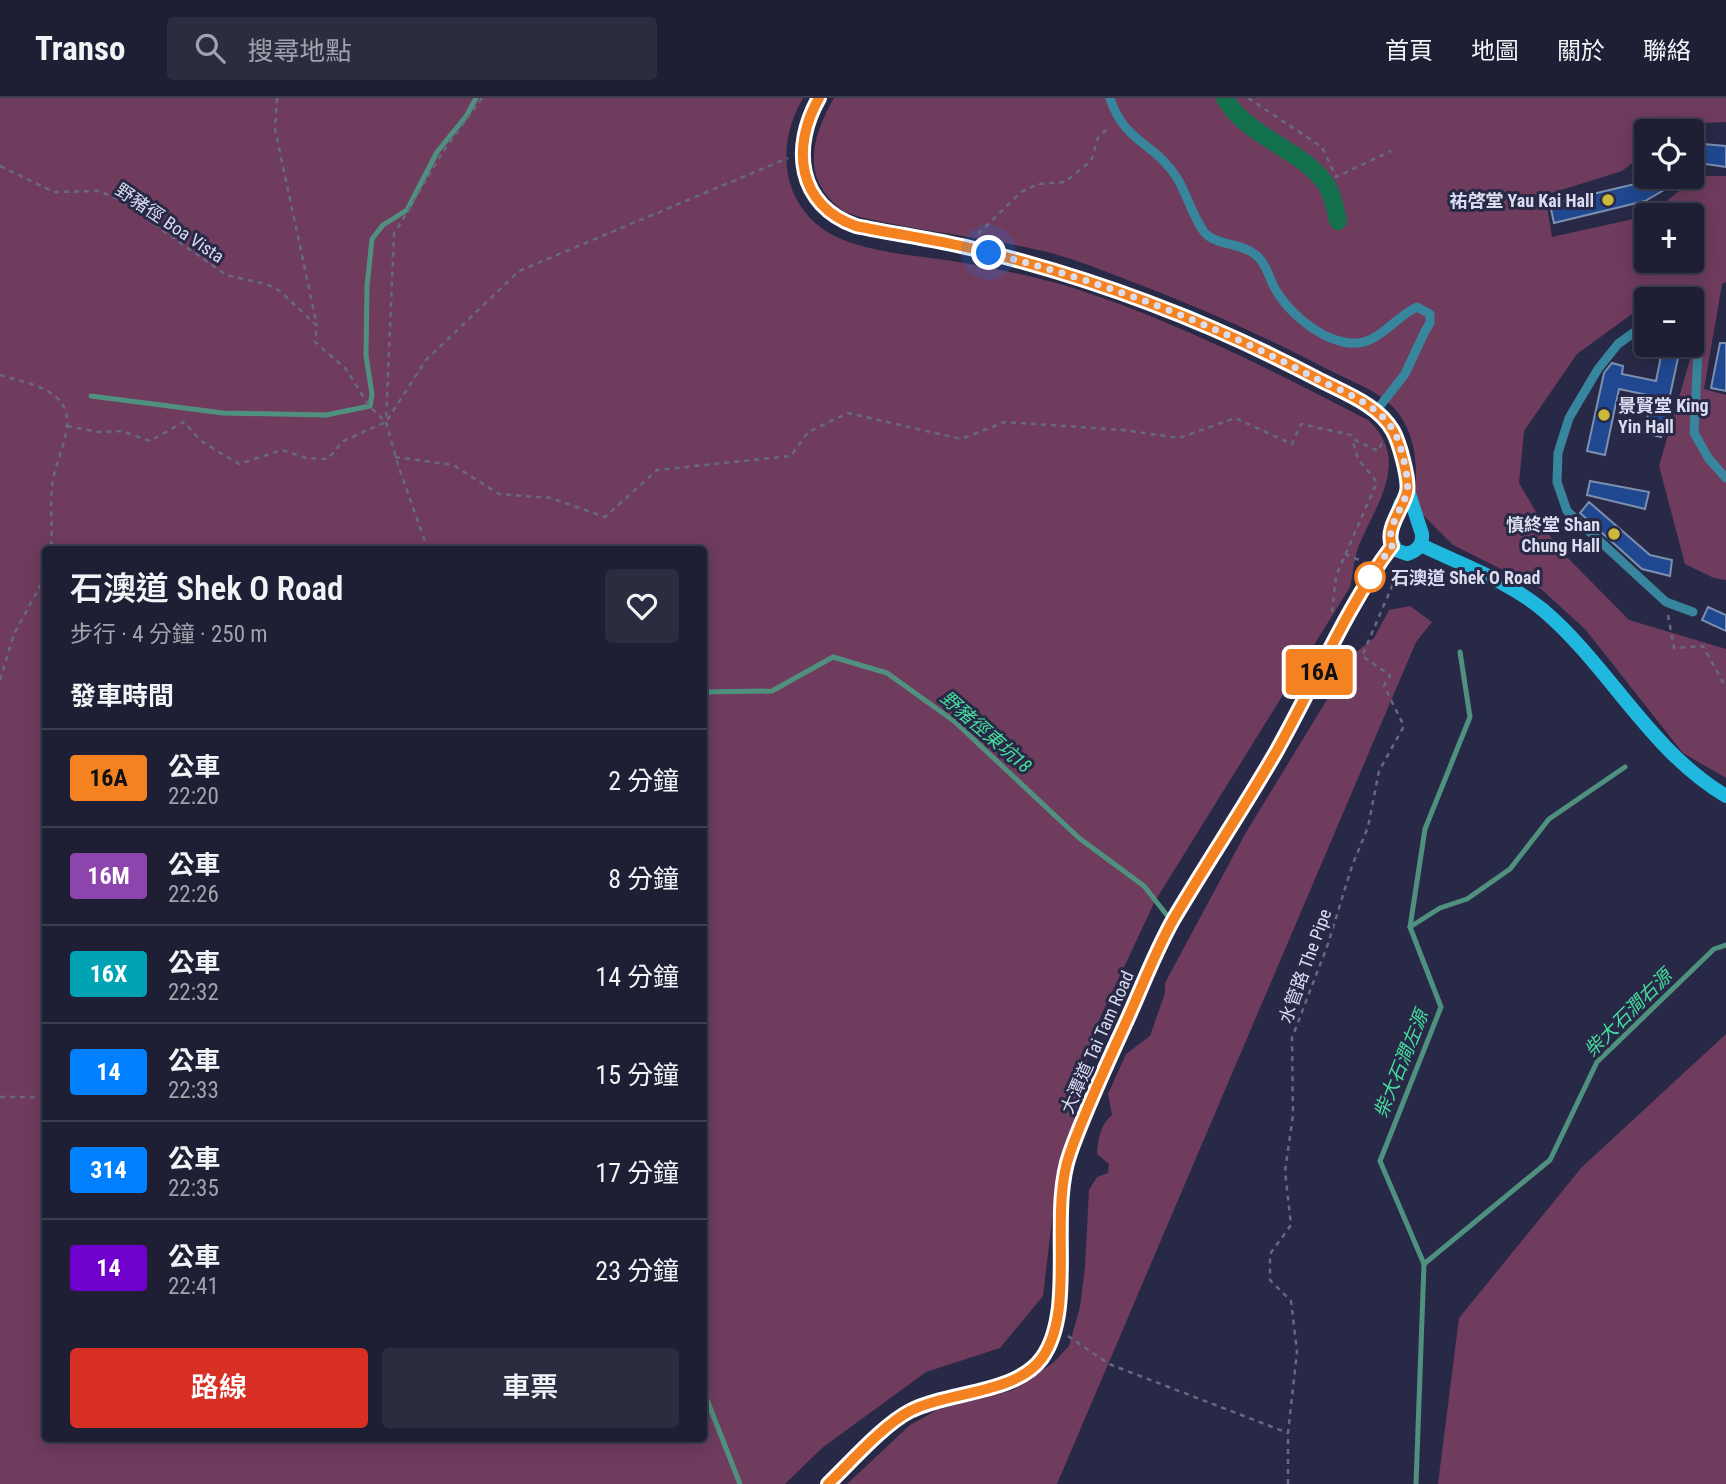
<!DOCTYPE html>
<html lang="zh-TW">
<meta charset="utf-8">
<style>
:root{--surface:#1e1f34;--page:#2b2c40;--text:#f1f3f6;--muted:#a1a2ac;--line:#3c3d4f;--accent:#d93025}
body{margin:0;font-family:"Roboto Condensed","Noto Sans TC",sans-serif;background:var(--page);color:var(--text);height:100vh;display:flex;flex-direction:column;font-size:26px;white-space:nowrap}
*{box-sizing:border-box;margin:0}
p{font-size:23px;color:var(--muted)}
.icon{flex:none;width:38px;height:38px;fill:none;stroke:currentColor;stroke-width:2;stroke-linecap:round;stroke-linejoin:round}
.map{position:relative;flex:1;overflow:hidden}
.side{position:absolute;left:42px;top:448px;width:665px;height:896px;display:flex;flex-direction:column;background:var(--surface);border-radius:7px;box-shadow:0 4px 18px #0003,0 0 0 2px var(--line)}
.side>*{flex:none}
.badge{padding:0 14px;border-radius:5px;font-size:24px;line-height:46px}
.fabs{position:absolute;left:1634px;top:21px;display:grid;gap:14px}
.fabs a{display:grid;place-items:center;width:70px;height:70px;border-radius:7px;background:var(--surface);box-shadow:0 4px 18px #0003,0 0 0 2px var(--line);font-size:35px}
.you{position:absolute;width:35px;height:35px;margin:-18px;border:5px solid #fff;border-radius:50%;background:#1a73e8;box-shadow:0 0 0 10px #1a73e833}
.map>.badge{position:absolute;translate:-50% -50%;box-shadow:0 0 0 4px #fff}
h2{padding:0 28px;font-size:26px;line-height:63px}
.round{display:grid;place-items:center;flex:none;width:74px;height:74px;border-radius:7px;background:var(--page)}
.summary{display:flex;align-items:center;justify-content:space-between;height:119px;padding:0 28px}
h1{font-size:33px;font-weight:600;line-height:52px}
.button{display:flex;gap:14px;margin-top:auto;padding:14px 28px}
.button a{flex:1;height:80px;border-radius:7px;background:var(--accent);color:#fff;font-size:28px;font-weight:600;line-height:80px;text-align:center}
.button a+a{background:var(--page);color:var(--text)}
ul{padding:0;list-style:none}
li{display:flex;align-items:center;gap:21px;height:98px;padding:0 28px;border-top:2px solid var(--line)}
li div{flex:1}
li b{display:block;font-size:26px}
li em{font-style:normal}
li .badge{min-width:77px;font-weight:700;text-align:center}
header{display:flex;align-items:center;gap:42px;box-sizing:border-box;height:98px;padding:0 35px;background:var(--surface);border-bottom:2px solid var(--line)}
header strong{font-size:33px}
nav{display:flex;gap:38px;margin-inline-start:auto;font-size:24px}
.search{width:490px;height:63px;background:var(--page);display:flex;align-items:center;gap:18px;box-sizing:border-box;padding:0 24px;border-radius:7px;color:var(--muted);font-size:26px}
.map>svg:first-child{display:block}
.green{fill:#6f3c5e;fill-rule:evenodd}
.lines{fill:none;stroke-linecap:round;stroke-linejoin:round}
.stream{stroke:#4f917e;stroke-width:5}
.canal{stroke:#14714d;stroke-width:18}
.building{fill:#204890;stroke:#7c8faf;stroke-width:2}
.path{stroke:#676982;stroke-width:2.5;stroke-dasharray:5 5;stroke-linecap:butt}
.lane{stroke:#37869e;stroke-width:9}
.secondary{stroke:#21b8df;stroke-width:14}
.line-casing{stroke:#fff;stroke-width:16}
.line{stroke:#f58220;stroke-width:10}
.walk{stroke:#dadcf0;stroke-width:7;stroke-dasharray:0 12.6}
.poi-dot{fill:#ccb939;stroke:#282946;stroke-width:2.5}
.stop-dot{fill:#fff;stroke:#f58220;stroke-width:3.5}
.labels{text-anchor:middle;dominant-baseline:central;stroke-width:6;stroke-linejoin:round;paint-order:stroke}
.poi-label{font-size:18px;font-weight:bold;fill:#dadcf0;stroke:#282946;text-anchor:end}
.street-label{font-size:18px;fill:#dadcf0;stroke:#282946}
.stop-label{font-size:18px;font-weight:bold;fill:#dadcf0;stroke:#282946;text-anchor:start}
.water-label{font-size:19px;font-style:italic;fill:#45dd9d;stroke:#282946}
</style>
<header>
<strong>Transo</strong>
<div class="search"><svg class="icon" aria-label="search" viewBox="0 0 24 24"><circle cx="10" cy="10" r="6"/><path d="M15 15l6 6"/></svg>搜尋地點</div>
<nav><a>首頁</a><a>地圖</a><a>關於</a><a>聯絡</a></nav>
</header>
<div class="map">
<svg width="1726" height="1386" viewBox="0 0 1726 1386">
<rect width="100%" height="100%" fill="#282946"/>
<g class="green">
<path d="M0 0H803C778 43 779 96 820 129 853 154 913 157 953 163 992 170 1029 177 1067 188 1172 221 1271 272 1368 322 1411 361 1377 405 1359 447 1354 460 1353 476 1350 489L1155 803 1093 935 1052 1122 1043 1198 1000 1250 926 1274 822 1350 785 1386H0ZM46 452H704V1340H46Z"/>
<path d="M834 0H1726V24L1684 26 1674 33H1647V54L1622 73 1545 97 1552 139 1647 118V163H1692V117H1649L1698 78H1726V184L1722 186 1704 291 1726 297V482L1714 480 1685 466 1659 368 1691 258 1692 201H1683L1680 187C1670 190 1655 201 1647 201V205L1577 256 1524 333 1519 385 1556 448 1629 522 1726 551V680L1683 655 1585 531 1541 491 1453 447 1414 408C1417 374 1419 345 1399 316 1384 295 1355 285 1333 274 1265 238 1196 208 1125 181 1094 169 1062 156 1029 150 979 139 928 134 878 123 865 120 849 118 838 109 800 77 813 37 834 0Z"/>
<path d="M1410 508 1432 524 1416 544 1057 1386H847L910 1327 937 1312 1013 1292 1053 1265 1069 1248 1080 1209 1085 1169 1089 1092 1097 1079 1108 1075 1109 1066 1097 1056C1098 1041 1100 1027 1112 1017L1108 996 1126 956 1150 938 1165 895V885L1245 736 1331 595 1348 583 1350 559 1374 540 1389 512Z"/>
<polygon points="1726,936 1726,1386 1438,1386 1459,1220 1582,1069"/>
</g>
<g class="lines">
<g class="stream">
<polyline points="91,298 223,315 326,317 370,308 372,296 366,258 367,188 372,141 383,127 407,112 437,54 467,17 476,0"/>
<polyline points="704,594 772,593 833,559 887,575 954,623 1079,740 1144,788 1170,821"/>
<polyline points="1410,829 1440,810 1467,801 1510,771 1549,721 1625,669"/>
<polyline points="1424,1166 1550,1062 1597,964 1714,851 1726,847"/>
<polyline points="704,1294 740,1386"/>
<polyline points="1416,1386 1424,1166 1380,1063 1441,909 1410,829 1425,731 1470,619 1460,554"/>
</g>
<path class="canal" d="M1225 0C1246 39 1302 51 1326 86 1333 97 1335 110 1338 123"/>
</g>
<g class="building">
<polygon points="1692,45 1726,48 1726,69 1692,64"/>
<polygon points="1649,79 1676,79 1664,92 1645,103 1554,125 1550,106 1635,86"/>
<polygon points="1720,245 1726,245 1726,293 1711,290"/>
<polygon points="1663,248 1680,251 1661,339 1644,335 1652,298 1619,291 1605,357 1587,353 1604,275 1612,265 1623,268 1622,276 1656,283"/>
<polygon points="1590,383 1649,394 1645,411 1587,397"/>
<polygon points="1589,404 1650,457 1672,462 1670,478 1642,471 1580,415"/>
<polygon points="1708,509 1726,517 1726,533 1702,522"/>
</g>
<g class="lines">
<g class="path">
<polyline points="277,0 275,31 317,228"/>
<polyline points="1248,0 1322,49 1336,79 1391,53"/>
<polyline points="0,68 54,94 99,93 120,102 226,177 266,186 280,193 317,228 315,244 346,271 370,309 386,324"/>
<polyline points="978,136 1021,94 1039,86 1065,84 1091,63 1098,40 1109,29"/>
<path d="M0 277C26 285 71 291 67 328 65 346 57 363 53 381 49 404 53 428 51 452"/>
<polyline points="67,328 98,334 122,333 150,343 184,324 201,343 239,366 282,352 306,360 328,361 343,343 386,324 426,262 519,173 788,60"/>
<polyline points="395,359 453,367 499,396 551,400 605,419 657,372 791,358 808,334 848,315 961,341 1005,324 1123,332 1179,340 1235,320 1292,346 1301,326 1351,337 1353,341 1378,353 1382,345"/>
<polyline points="428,452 398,367 386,324 394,136 442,55 482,0"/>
<polyline points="1345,456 1364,464"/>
<polyline points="1332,514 1336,478 1377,384 1358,361 1352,341"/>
<polyline points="1668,517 1674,550 1703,548 1726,590"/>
<polyline points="0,582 14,536 46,477"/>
<polyline points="0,999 46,999"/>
<polyline points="1068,1238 1109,1266 1288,1335"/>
<polyline points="1288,1386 1288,1335 1297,1254 1291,1203 1270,1182 1270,1156 1291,1127 1285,1073 1293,1017 1292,940 1328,846 1352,768 1368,729 1379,673 1404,628 1384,588 1390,577 1362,558 1396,479 1403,471"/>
</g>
<g class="lane">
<path d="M1110 0C1124 45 1156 45 1177 80 1186 94 1196 127 1207 137 1220 148 1242 145 1256 157 1266 165 1269 179 1274 189 1287 213 1316 238 1343 244 1376 252 1391 221 1417 209L1430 216V225L1425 233 1405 276 1376 313"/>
<polyline points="1692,215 1699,234 1694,335 1709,361 1726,380"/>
<polyline points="1647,225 1618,246 1598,271 1569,320 1558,355 1557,384 1567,413 1666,504 1693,514"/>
</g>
<g class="secondary">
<path d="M819 0C791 49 797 107 856 128L967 149 1072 178 1189 219 1266 254 1356 301 1382 318 1395 336 1401 351 1408 393 1422 436C1423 447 1417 453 1407 456L1396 452 1390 439 1400 407 1408 393"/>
<path d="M1421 447C1462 467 1507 482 1543 512 1609 568 1650 653 1726 698"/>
<path d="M828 1386C851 1364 883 1327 910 1313 949 1293 1016 1296 1042 1259 1077 1211 1048 1116 1070 1055 1086 1010 1107 966 1127 922 1142 889 1155 854 1173 822 1206 766 1243 711 1276 654 1315 586 1345 511 1392 448"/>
</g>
</g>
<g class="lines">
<defs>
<path id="line" d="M819 0C791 49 797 107 856 128 894 136 932 141 970 150 1091 179 1206 222 1316 280 1342 294 1378 306 1393 333 1399 344 1410 382 1407 394 1403 411 1385 430 1392 448 1346 509 1314 587 1276 654 1243 711 1206 766 1173 822 1155 854 1142 889 1127 922 1107 966 1086 1010 1070 1055 1048 1116 1077 1211 1042 1260 1016 1296 949 1293 910 1313 883 1327 851 1364 828 1386"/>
</defs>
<use href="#line" class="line-casing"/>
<use href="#line" class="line"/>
<path class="walk" d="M989 155C1103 183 1212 225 1315 280 1344 294 1381 307 1396 337 1401 348 1410 382 1407 394 1403 410 1385 431 1392 448L1370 479"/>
</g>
<g class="poi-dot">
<circle cx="1608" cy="102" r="7"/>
<circle cx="1604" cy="317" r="7"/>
<circle cx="1614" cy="436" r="7"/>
</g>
<circle class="stop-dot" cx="1370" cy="479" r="14"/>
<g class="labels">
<g class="poi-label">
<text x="1594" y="102">祐啓堂 Yau Kai Hall</text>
<text x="1618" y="307" text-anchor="start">景賢堂 King<tspan x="1618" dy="21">Yin Hall</tspan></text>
<text x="1600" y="426">慎終堂 Shan<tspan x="1600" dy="21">Chung Hall</tspan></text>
</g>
<g class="street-label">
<text transform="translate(170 125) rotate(34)">野豬徑 Boa Vista</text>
<text transform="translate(1305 868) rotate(-70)">水管路 The Pipe</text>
<text transform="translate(1097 944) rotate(-66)">大潭道 Tai Tam Road</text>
</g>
<g class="stop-label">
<text x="1391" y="479">石澳道 Shek O Road</text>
</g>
<g class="water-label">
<text transform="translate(986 634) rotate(41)">野豬徑東坑18</text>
<text transform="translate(1628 915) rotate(-45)">柴大石澗右源</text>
<text transform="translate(1401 966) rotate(-68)">柴大石澗左源</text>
</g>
</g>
</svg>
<div class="fabs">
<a><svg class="icon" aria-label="locate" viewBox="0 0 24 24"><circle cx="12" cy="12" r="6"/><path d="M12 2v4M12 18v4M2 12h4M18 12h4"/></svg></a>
<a>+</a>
<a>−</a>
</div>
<div class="you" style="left:989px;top:155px"></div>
<b class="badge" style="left:1319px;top:574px;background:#f58220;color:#111">16A</b>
<section class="side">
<div class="summary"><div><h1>石澳道 Shek O Road</h1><p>步行 · 4 分鐘 · 250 m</p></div><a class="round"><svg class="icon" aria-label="heart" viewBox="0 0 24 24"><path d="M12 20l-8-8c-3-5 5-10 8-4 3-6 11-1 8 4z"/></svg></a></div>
<h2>發車時間</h2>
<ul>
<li><span class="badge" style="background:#f58220;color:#111">16A</span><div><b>公車</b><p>22:20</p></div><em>2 分鐘</em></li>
<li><span class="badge" style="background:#8e44ad;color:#fff">16M</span><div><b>公車</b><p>22:26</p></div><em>8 分鐘</em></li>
<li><span class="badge" style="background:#00a3b4;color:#fff">16X</span><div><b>公車</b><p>22:32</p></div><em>14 分鐘</em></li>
<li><span class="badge" style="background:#0080ff;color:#fff">14</span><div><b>公車</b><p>22:33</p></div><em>15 分鐘</em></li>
<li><span class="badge" style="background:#0080ff;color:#fff">314</span><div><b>公車</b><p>22:35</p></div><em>17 分鐘</em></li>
<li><span class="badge" style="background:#7000cc;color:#fff">14</span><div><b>公車</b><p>22:41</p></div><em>23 分鐘</em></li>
</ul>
<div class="button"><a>路線</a><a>車票</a></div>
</section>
</div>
